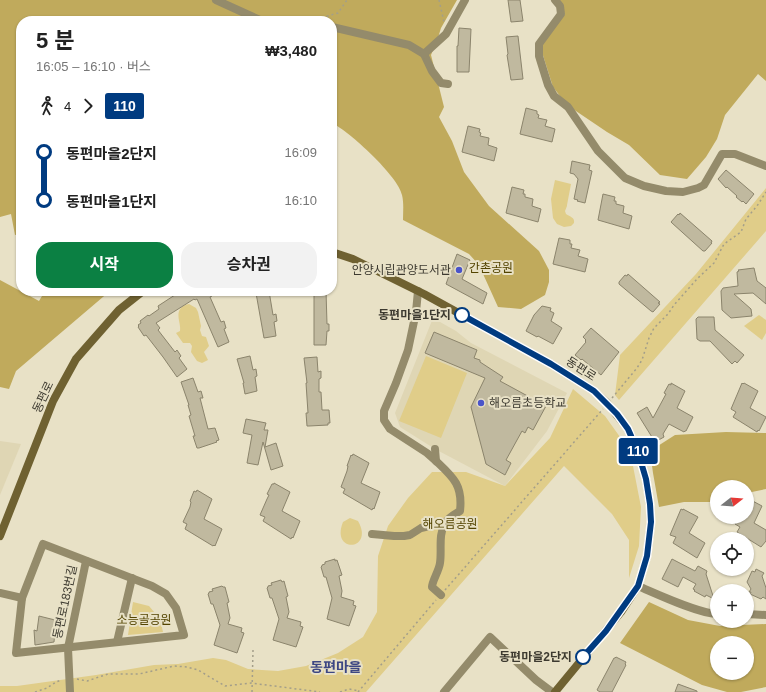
<!DOCTYPE html>
<html lang="ko">
<meta charset="utf-8">
<style>
:root{--surface:#fff;--page:#f2f2f2;--text:#222;--muted:#767676;--accent:#0b8043}
body{margin:0;font-family:Arial,"Noto Sans KR",sans-serif;background:var(--page);color:var(--text);height:100vh;display:flex;flex-direction:column;font-size:15px;white-space:nowrap}
*{box-sizing:border-box;margin:0}
p{font-size:13px;color:var(--muted)}
.icon{flex:none;width:22px;height:22px;fill:none;stroke:currentColor;stroke-width:2;stroke-linecap:round;stroke-linejoin:round}
.map{position:relative;flex:1;overflow:hidden}
.side{position:absolute;left:16px;top:16px;width:321px;height:280px;display:flex;flex-direction:column;background:var(--surface);border-radius:16px;box-shadow:0 1px 3px #0004}
.side>*{flex:none}
.badge{padding:0 8px;border-radius:3px;font-size:14px;line-height:26px}
.needle{width:26px;rotate:73deg}
.fabs{position:absolute;left:710px;top:480px;display:grid;gap:8px}
.fabs a{display:grid;place-items:center;width:44px;height:44px;border-radius:50%;background:var(--surface);box-shadow:0 1px 3px #0004;font-size:20px}
.map>.badge{position:absolute;translate:-50% -50%;box-shadow:0 0 0 2px #fff}
.legs{display:flex;align-items:center;gap:6px;height:44px;padding:0 20px;font-size:13px}
.legs p{margin-inline-start:auto}
.overview{display:flex;align-items:center;justify-content:space-between;height:68px;padding:0 20px}
h1{font-size:22px;font-weight:700;line-height:30px}
.primary-button{display:flex;gap:8px;margin-top:auto;padding:8px 20px}
.primary-button a{flex:1;height:46px;border-radius:16px;background:var(--accent);color:#fff;font-size:16px;font-weight:700;line-height:46px;text-align:center}
.primary-button a+a{background:var(--page);color:var(--text)}
ul{padding:0 20px;list-style:none}
li{display:flex;align-items:center;gap:14px;height:48px;font-size:15px}
li i{display:grid;place-items:center;width:6px;height:100%;margin:0 5px;background:currentColor}
li i::after{content:'';width:10px;height:10px;margin:-5px;border:3px solid;border-radius:50%;background:var(--surface)}
li p{margin-inline-start:auto}
li:first-child i{background:linear-gradient(#0000 50%,currentColor 0)}
li:last-child i{background:linear-gradient(currentColor 50%,#0000 0)}
.map>svg:first-child{display:block}
.built{fill:#dfd6b4}
.green{fill:#e0cd89}
.forest{fill:#c0aa5c;fill-rule:evenodd}
.building{fill:#c0b99f;stroke:#8b846c}
.lines{fill:none;stroke-linecap:round;stroke-linejoin:round}
.path{stroke:#a39e8a;stroke-width:1.5;stroke-dasharray:2 3;stroke-linecap:butt}
.street{stroke:#948b6b;stroke-width:8}
.secondary{stroke:#6f6131;stroke-width:8}
.line-1-casing{stroke:#fff;stroke-width:9}
.line-1{stroke:#003b80;stroke-width:6}
.poi-dot{fill:#4a54c9;stroke:#e8e1c6;stroke-width:1.5}
.stop-1-dot{fill:#fff;stroke:#003b80;stroke-width:2}
.labels{text-anchor:middle;dominant-baseline:central;stroke-width:4;stroke-linejoin:round;paint-order:stroke}
.park-label{font-size:12px;fill:#534401;stroke:#e8e1c6}
.poi-label{font-size:12px;fill:#3d3a30;stroke:#e8e1c6;text-anchor:end}
.stop-label{font-size:12px;font-weight:bold;fill:#3d3a30;stroke:#e8e1c6;text-anchor:end}
.street-label{font-size:12px;fill:#3d3a30;stroke:#e8e1c6}
.quarter-label{font-size:14px;font-weight:bold;fill:#3d4783;stroke:#e8e1c6}
</style>
<div class="map">
<svg width="766" height="692" viewBox="0 0 766 692">
<rect width="100%" height="100%" fill="#e8e1c6"/>
<g class="built">
<polygon points="433,318 456,331 471,343 567,393 547,431 505,486 435,449 400,427 395,413"/>
<polygon points="0,441 21,444 0,495"/>
</g>
<g class="green">
<path d="M555 180 571 184 567 205V206L565 211 566 214C570 217 575 217 574 223L571 226 564 227 557 224 553 218 551 199Z"/>
<polygon points="766,188 766,231 619,400 615,395 620,355 696,274"/>
<path d="M189 304 196 308 198 312 201 326 200 330 202 336 206 337 209 346 204 352 208 360 202 363 197 361 191 352 192 346 190 343H183L176 333 180 331C182 323 171 308 189 304Z"/>
<polygon points="759,315 766,320 766,333 762,340 744,326"/>
<polygon points="426,356 467,373 441,438 399,421"/>
<polygon points="573,389 605,416 620,437 633,466 641,507 639,546 629,578 629,540 612,514 564,466 366,692 0,692 0,686 17,686 96,675 154,665 178,664 213,658 226,660 248,669 278,671 306,666 338,653 363,637 377,612 378,556 388,526 408,498 432,472 466,472 505,486 550,438"/>
<path d="M350 518 358 521C375 551 330 554 343 522Z"/>
<polygon points="133,602 149,606 160,619 163,632 128,635"/>
</g>
<g class="forest">
<path d="M0 0H457L441 28 437 41 431 55 444 107 439 117 452 141 464 172 489 206 539 251 549 270V282L545 295 521 309 498 307 479 265 469 254 403 220C403 212 404 203 402 195 399 177 349 131 332 123V21H21V234L15 235 11 214 0 217Z"/>
<polygon points="558,0 766,0 766,81 758,74 725,115 717,139 706,157 687,179 660,175 629,145 607,132 567,105 553,87 541,49 544,40 565,14"/>
<polygon points="0,280 39,301 45,291 110,291 16,371 9,389 0,387"/>
<polygon points="726,432 766,433 766,489 747,493 747,487 717,487 717,502 684,502 659,507 653,473 650,451 675,435"/>
<path d="M649 602 688 620 720 626 766 624V687L741 692H727L702 685 620 643ZM717 643H747V673H717Z"/>
</g>
<g class="building">
<polygon points="508,0 520,0 523,21 511,22"/>
<polygon points="459,28 471,29 469,72 457,72 457,46 458,46"/>
<polygon points="518,36 523,79 511,80 507,55 508,54 506,37"/>
<polygon points="526,108 537,111 537,114 539,115 538,118 547,120 545,126 555,129 552,142 520,134"/>
<polygon points="468,126 480,129 479,132 481,133 480,136 489,138 488,145 497,148 494,161 462,152"/>
<polygon points="572,161 590,165 589,170 592,171 585,203 577,201 578,200 574,199 578,179 574,174 570,173"/>
<polygon points="726,170 754,194 746,204 743,201 742,202 736,197 737,196 727,187 726,188 718,179"/>
<polygon points="512,187 524,190 523,194 525,194 525,197 533,199 532,206 541,209 538,222 506,213"/>
<polygon points="603,194 615,197 614,201 616,201 616,204 624,206 623,213 632,216 629,229 598,220"/>
<polygon points="680,213 712,241 711,243 712,243 705,251 703,251 672,223 671,222 678,214 679,215"/>
<polygon points="559,238 570,240 570,244 572,244 571,248 580,250 578,256 588,259 585,272 553,264"/>
<polygon points="457,254 470,260 462,279 487,293 483,304 446,284"/>
<polygon points="754,268 757,281 766,288 766,304 753,293 734,294 751,309 752,316 731,318 722,310 721,291 723,288 738,286 737,272 739,271 738,270"/>
<polygon points="628,274 660,302 658,303 660,304 653,312 651,311 619,284 619,282 625,275 627,276"/>
<polygon points="181,291 210,291 212,296 210,297 221,322 224,321 226,328 224,329 229,342 218,347 197,299 195,300 194,299 156,323 160,328 158,330 175,352 177,350 181,356 179,358 187,369 177,377 163,357 146,335 144,336 138,327 139,326 138,325 141,323 140,321 148,315 149,316 159,309 158,306"/>
<polygon points="257,291 269,291 273,315 276,314 277,321 274,322 276,336 264,338 256,293"/>
<polygon points="314,291 326,291 327,324 329,324 329,331 327,331 326,345 314,345"/>
<polygon points="542,306 551,308 550,311 554,313 551,321 562,328 553,344 538,336 537,337 526,331 534,315"/>
<polygon points="698,317 714,317 715,330 744,355 737,363 735,361 732,364 710,341 700,341 697,339 696,319"/>
<polygon points="591,328 619,352 601,375 582,359 581,360 575,355 586,342 585,341 586,340 583,337"/>
<polygon points="434,332 477,350 474,358 480,360 480,362 503,377 500,381 546,406 533,430 528,427 525,433 522,431 506,460 511,463 505,475 486,464 471,407 485,378 425,353"/>
<polygon points="250,356 253,370 256,369 257,376 255,377 257,391 245,394 243,383 244,383 237,359"/>
<polygon points="317,357 318,372 321,371 321,378 319,379 319,392 321,392 322,410 329,410 330,423 328,423 328,425 309,426 307,426 306,413 308,413 306,383 307,383 304,358"/>
<polygon points="193,378 198,392 201,391 203,398 200,398 208,429 215,428 219,440 216,441 217,442 199,448 197,448 193,436 195,436 189,416 191,415 188,405 189,405 181,382"/>
<polygon points="671,383 685,391 677,408 693,417 686,431 685,431 684,432 669,424 663,434 664,437 655,442 637,413 647,407 653,418 666,394 664,393 669,384 671,385"/>
<polygon points="742,383 743,384 744,383 758,391 750,408 766,417 759,431 758,430 757,432 733,417 736,412 731,409"/>
<polygon points="246,419 266,423 264,430 268,430 265,447 276,443 283,466 271,470 263,442 258,465 247,463 252,435 243,433"/>
<polygon points="353,454 369,463 361,483 380,492 374,509 373,508 372,510 343,493 345,489 341,487 347,471 348,466 347,466 351,455 352,456"/>
<polygon points="274,483 290,492 282,511 300,521 293,538 292,537 291,539 263,521 265,517 260,515 267,499 269,495 267,494 272,484 274,484"/>
<polygon points="197,490 212,499 204,519 222,529 215,546 214,545 213,546 185,529 187,524 183,522 190,507 191,502 190,501 194,491 196,492"/>
<polygon points="747,498 762,506 754,523 766,530 766,541 761,547 737,532 740,527 735,524 739,517 747,517"/>
<polygon points="681,509 683,510 683,509 698,517 689,533 705,543 697,558 673,543 676,537 670,535"/>
<polygon points="335,559 335,561 337,560 342,575 339,576 342,591 341,597 354,601 353,605 356,606 349,626 327,619 332,598 326,577 324,577 321,567 322,566 322,565 325,564 325,562"/>
<polygon points="672,559 695,571 698,566 707,571 706,574 714,599 706,595 705,597 694,591 695,590 693,589 696,584 683,577 678,587 662,579"/>
<polygon points="756,569 764,573 762,576 766,588 766,599 763,597 761,599 750,594 751,592 749,592 751,589 747,582 752,571 755,572"/>
<polygon points="281,580 282,582 284,581 288,596 286,597 289,612 287,618 301,622 300,626 303,627 296,647 273,640 279,619 272,598 270,598 267,588 268,587 268,586 272,585 271,583"/>
<polygon points="222,586 223,587 225,587 229,602 227,603 230,618 228,624 242,628 241,632 244,633 237,653 214,645 220,625 213,604 211,604 208,594 209,593 209,592 213,591 212,589"/>
<polygon points="39,616 59,621 57,632 55,631 54,642 35,645 34,630 37,631"/>
<polygon points="616,657 626,662 625,664 626,665 612,692 600,692 597,690 614,658 615,658"/>
<polygon points="678,684 697,691 697,692 675,692"/>
</g>
<g class="lines">
<g class="path">
<polyline points="439,0 444,22"/>
<polyline points="317,19 338,13 347,0"/>
<polyline points="612,398 637,368 642,360 649,338 654,328 668,314 674,305 698,278 714,263 724,244 741,232 746,219 757,206 766,192"/>
<polyline points="445,590 603,409"/>
<polyline points="77,679 87,681 108,674 139,674 174,666 187,667 198,670 225,686 251,683 320,692"/>
<polyline points="35,692 47,688 56,682 61,680"/>
<polyline points="252,692 253,650"/>
<polyline points="340,692 349,689 359,691"/>
<polyline points="358,692 436,600"/>
</g>
<g class="street">
<polyline points="216,0 262,21"/>
<polyline points="555,0 560,6 561,14 539,44 539,56 548,85 554,96 568,107 598,151 625,178 644,186 666,191 683,192 698,188 704,185 722,154 735,154 766,166"/>
<polyline points="301,21 303,20 309,21"/>
<polyline points="332,27 409,45 424,54 432,71 441,83 448,84"/>
<polyline points="424,54 446,34 465,0"/>
<polyline points="418,291 416,312 408,350 396,383 384,411 384,420 390,429 427,453 436,461"/>
<path d="M435 449 436 461C453 477 463 485 460 511 455 514 448 518 445 523 438 535 442 550 440 563 439 571 432 581 432 587L441 595"/>
<polyline points="372,534 394,536 404,536 410,535 421,528 446,522"/>
<polygon points="43,544 152,586 166,594 176,608 184,635 16,653 22,598"/>
<path d="M638 586C657 594 697 613 717 614"/>
<polyline points="0,593 22,598"/>
<polyline points="747,614 766,615"/>
<polyline points="117,642 132,578"/>
<polyline points="70,692 68,648 86,561"/>
<polyline points="444,692 490,637 536,680 552,692"/>
</g>
<g class="secondary">
<polyline points="332,252 353,259 424,294 551,364 594,391 607,403 628,429 638,451 646,479 650,505 651,522 647,556 638,586 621,612 555,692"/>
<polyline points="0,536 53,401 76,359 119,310 143,291"/>
</g>
</g>
<g class="lines">
<defs>
<polyline id="line-1" points="462,315 551,364 594,391 617,414 628,429 638,452 646,479 650,504 651,522 647,556 638,586 606,631 583,657"/>
</defs>
<use href="#line-1" class="line-1-casing"/>
<use href="#line-1" class="line-1"/>
</g>
<g class="poi-dot">
<circle cx="459" cy="270" r="4"/>
<circle cx="481" cy="403" r="4"/>
</g>
<g class="stop-1-dot">
<circle cx="462" cy="315" r="7"/>
<circle cx="583" cy="657" r="7"/>
</g>
<g class="labels">
<g class="park-label">
<text x="491" y="268">간촌공원</text>
<text x="450" y="524">해오름공원</text>
<text x="144" y="620">소능골공원</text>
</g>
<g class="poi-label">
<text x="451" y="270">안양시립관양도서관</text>
<text x="489" y="403" text-anchor="start">해오름초등학교</text>
</g>
<g class="stop-label">
<text x="451" y="315">동편마을1단지</text>
<text x="572" y="657">동편마을2단지</text>
</g>
<g class="street-label">
<text transform="translate(581 369) rotate(33)">동편로</text>
<text transform="translate(43 397) rotate(-65)">동편로</text>
<text transform="translate(65 602) rotate(-78)">동편로183번길</text>
</g>
<g class="quarter-label">
<text x="336" y="667">동편마을</text>
</g>
</g>
</svg>
<div class="fabs">
<a><svg class="needle" viewBox="-14 -14 28 28"><path d="M0-13l5 13h-10z" fill="#e53935"/><path d="M0 13l5-13h-10z" fill="#767676"/></svg></a>
<a><svg class="icon" aria-label="locate" viewBox="0 0 24 24"><circle cx="12" cy="12" r="6"/><path d="M12 2v4M12 18v4M2 12h4M18 12h4"/></svg></a>
<a>+</a>
<a>−</a>
</div>
<b class="badge" style="left:638px;top:451px;background:#003b80;color:#fff">110</b>
<section class="side">
<div class="overview"><div><h1>5 분</h1><p>16:05 – 16:10 · 버스</p></div><b>₩3,480</b></div>
<div class="legs"><svg class="icon" aria-label="walk" viewBox="0 0 24 24"><circle cx="13" cy="4" r="2"/><path d="M13 8l-2 6 4 7M11 14l-3 7M7 12l3-4h3l4 4"/></svg>4<svg class="icon" aria-label="forward" viewBox="0 0 24 24"><path d="M9 5l7 7-7 7"/></svg><b class="badge" style="background:#003b80;color:#fff">110</b></div>
<ul>
<li><i style="color:#003b80"></i><b>동편마을2단지</b><p>16:09</p></li>
<li><i style="color:#003b80"></i><b>동편마을1단지</b><p>16:10</p></li>
</ul>
<div class="primary-button"><a>시작</a><a>승차권</a></div>
</section>
</div>
